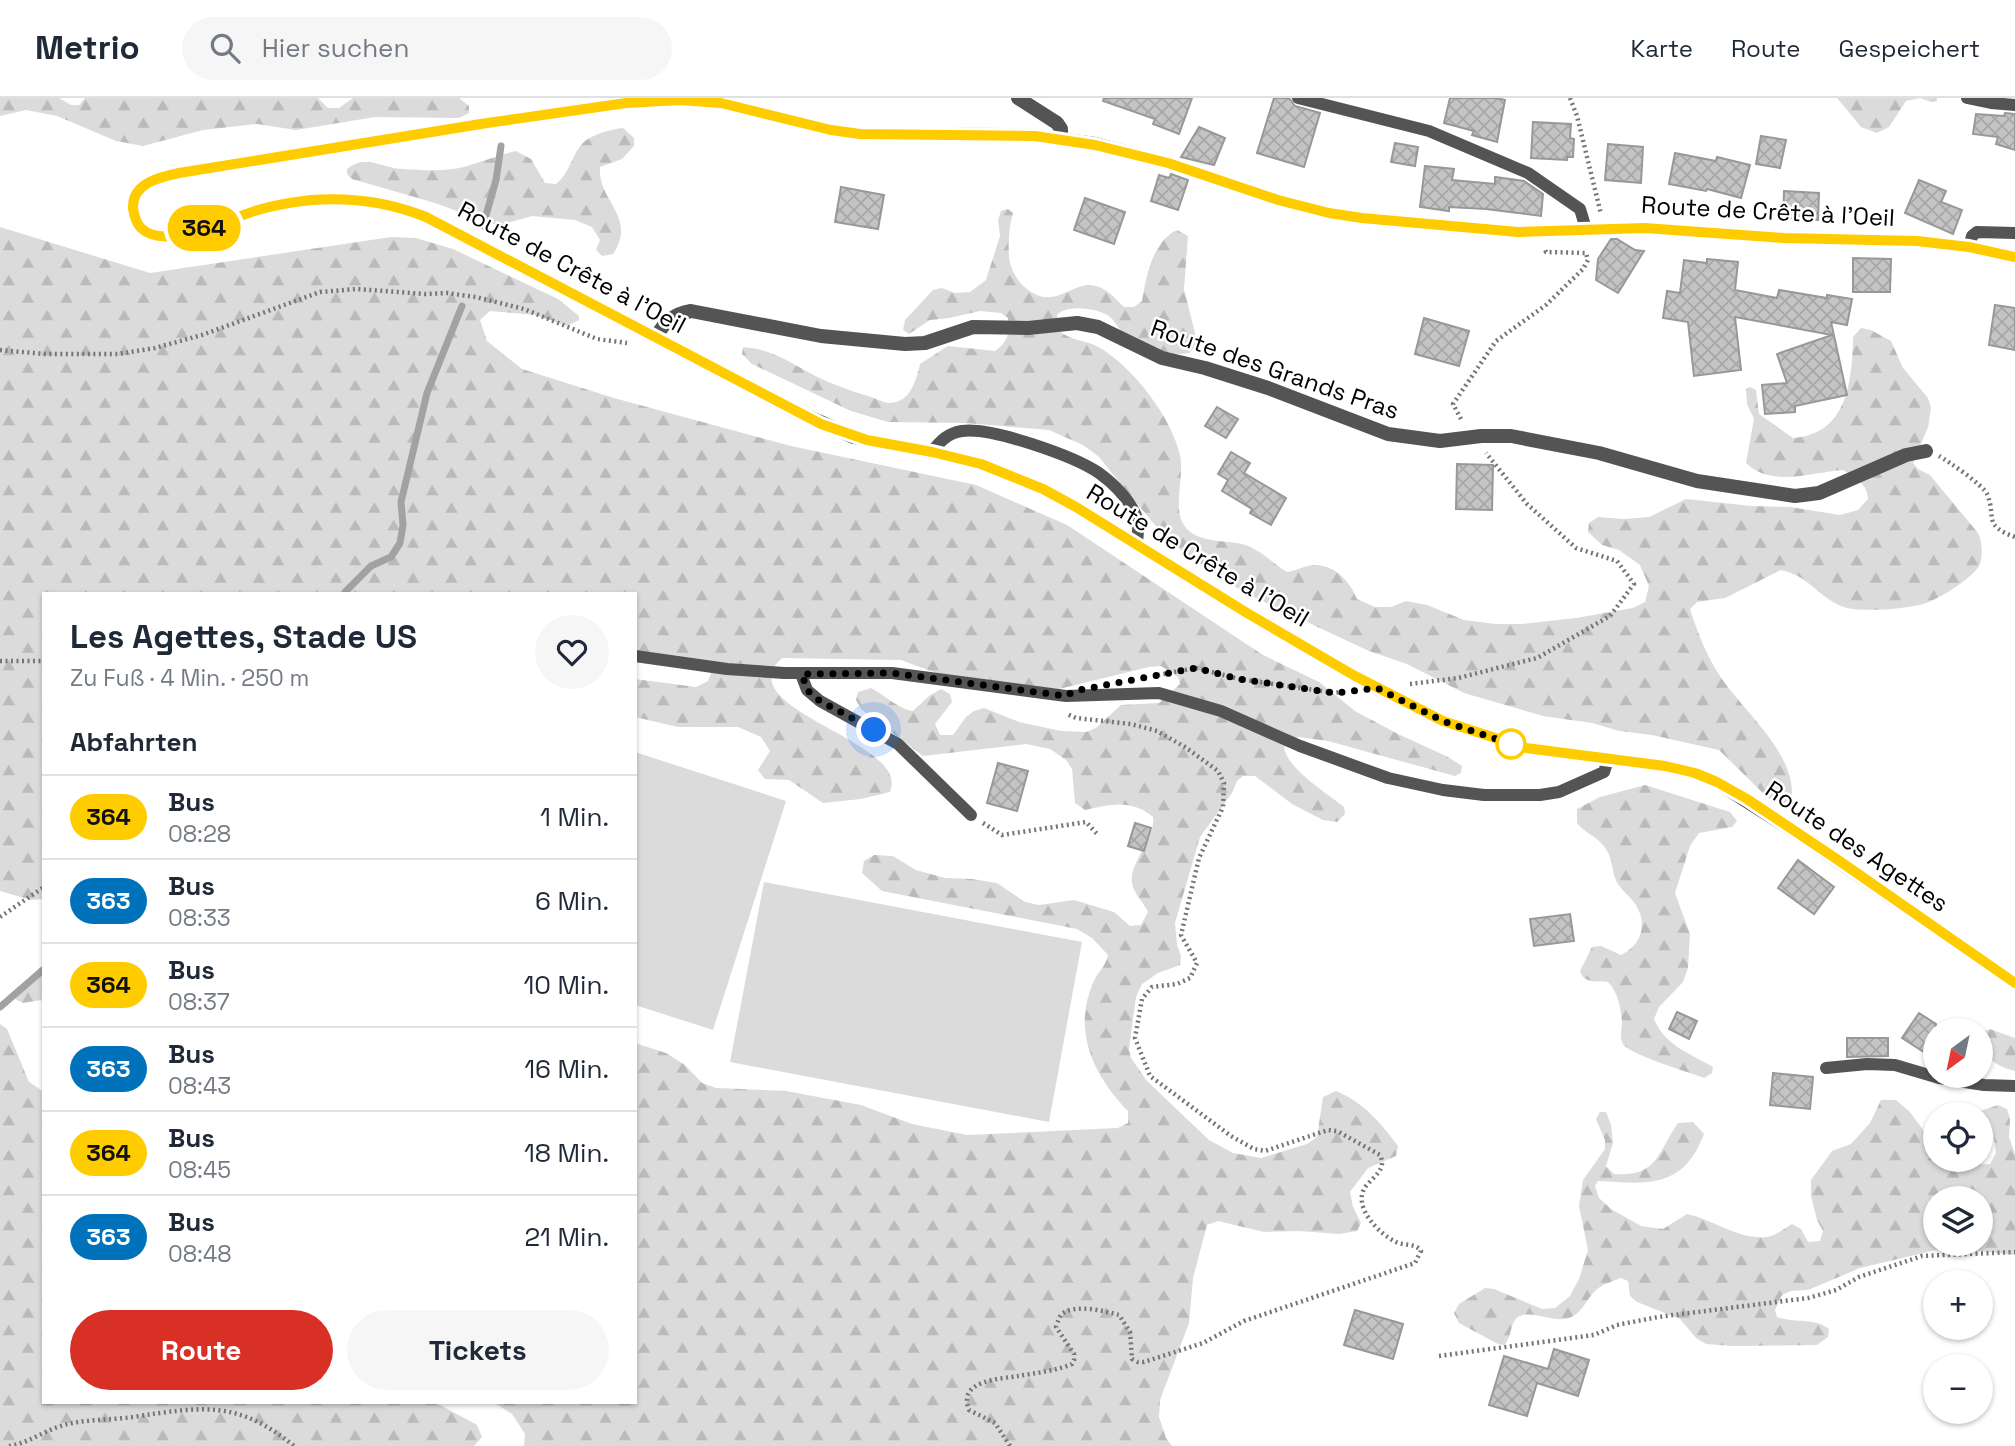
<!DOCTYPE html>
<html lang="de">
<meta charset="utf-8">
<style>
:root{--surface:#fff;--page:#f6f6f7;--text:#1f2937;--muted:#747a83;--line:#e0e1e3;--accent:#d93025}
body{margin:0;font-family:"Space Grotesk",sans-serif;background:var(--page);color:var(--text);height:100vh;display:flex;flex-direction:column;font-size:26px;white-space:nowrap}
*{box-sizing:border-box;margin:0}
p{font-size:23px;color:var(--muted)}
.icon{flex:none;width:38px;height:38px;fill:none;stroke:currentColor;stroke-width:2;stroke-linecap:round;stroke-linejoin:round}
.map{position:relative;flex:1;overflow:hidden}
.sheet{position:absolute;left:42px;top:494px;width:595px;height:812px;display:flex;flex-direction:column;background:var(--surface);border-radius:0px;box-shadow:0 2px 5px #0004}
.sheet>*{flex:none}
.badge{padding:0 14px;border-radius:23px;font-size:24px;line-height:46px}
.needle{width:46px;rotate:213deg}
.controls{position:absolute;left:1923px;top:920px;display:grid;gap:14px}
.controls a{display:grid;place-items:center;width:70px;height:70px;border-radius:50%;background:var(--surface);box-shadow:0 2px 5px #0004;font-size:35px}
.you{position:absolute;width:35px;height:35px;margin:-18px;border:5px solid #fff;border-radius:50%;background:#1a73e8;box-shadow:0 0 0 10px #1a73e833}
.map>.badge{position:absolute;translate:-50% -50%;box-shadow:0 0 0 4px #fff}
h2{padding:0 28px;font-size:26px;line-height:63px}
.round{display:grid;place-items:center;flex:none;width:74px;height:74px;border-radius:37px;background:var(--page)}
.overview{display:flex;align-items:center;justify-content:space-between;height:119px;padding:0 28px}
h1{font-size:33px;font-weight:700;line-height:52px}
.button{display:flex;gap:14px;margin-top:auto;padding:14px 28px}
.button a{flex:1;height:80px;border-radius:42px;background:var(--accent);color:#fff;font-size:28px;font-weight:700;line-height:80px;text-align:center}
.button a+a{background:var(--page);color:var(--text)}
ul{padding:0;list-style:none}
li{display:flex;align-items:center;gap:21px;height:84px;padding:0 28px;border-top:2px solid var(--line)}
li div{flex:1}
li b{display:block;font-size:26px}
li em{font-style:normal}
li .badge{min-width:77px;font-weight:700;text-align:center}
header{display:flex;align-items:center;gap:42px;box-sizing:border-box;height:98px;padding:0 35px;background:var(--surface);border-bottom:2px solid var(--line)}
header strong{font-size:33px}
nav{display:flex;gap:38px;margin-inline-start:auto;font-size:24px}
.search{width:490px;height:63px;background:var(--page);display:flex;align-items:center;gap:18px;box-sizing:border-box;padding:0 24px;border-radius:38px;color:var(--muted);font-size:26px}
.map>svg:first-child{display:block}
.grass{fill:#dbdbdb}
.forest{fill:url(#forest-firs);fill-rule:evenodd}
.lines{fill:none;stroke-linecap:round;stroke-linejoin:round}
.stream{stroke:#a2a2a2;stroke-width:7}
.building{fill:url(#building-cross-hatch);stroke:#989898;stroke-width:2}
.path{stroke:#767676;stroke-width:4.5;stroke-dasharray:2 3.5;stroke-linecap:butt}
.lane{stroke:#545454;stroke-width:12}
.street{stroke:#545454;stroke-width:14}
.secondary{stroke:#212121;stroke-width:14}
.line-casing{stroke:#fff;stroke-width:16}
.line{stroke:#fc0;stroke-width:10}
.walk{stroke:#000;stroke-width:7;stroke-dasharray:0 12.6}
.stop-dot{fill:#fff;stroke:#fc0;stroke-width:3.5}
.labels{text-anchor:middle;dominant-baseline:central;stroke-width:5;stroke-linejoin:round;paint-order:stroke}
.street-label{font-size:24px;fill:#000;stroke:#fff}
</style>
<header>
<strong>Metrio</strong>
<div class="search"><svg class="icon" aria-label="search" viewBox="0 0 24 24"><circle cx="10" cy="10" r="6"/><path d="M15 15l6 6"/></svg>Hier suchen</div>
<nav><a>Karte</a><a>Route</a><a>Gespeichert</a></nav>
</header>
<div class="map">
<svg width="2015" height="1348" viewBox="0 0 2015 1348">
<defs>
<pattern id="forest-firs" width="22" height="20" patternUnits="userSpaceOnUse" patternTransform="scale(1.75)"><rect width="22" height="20" fill="#dbdbdb"/><path d="M5 1l3.5 6h-7zM16 11l3.5 6h-7z" fill="#bababa"/></pattern>
<pattern id="building-cross-hatch" width="8" height="8" patternUnits="userSpaceOnUse" patternTransform="scale(1.75)"><rect width="8" height="8" fill="#c4c4c4"/><path d="M0 0l8 8M0 8l8-8" fill="none" stroke="#a7a7a7"/></pattern>
</defs>
<rect width="100%" height="100%" fill="#fff"/>
<g class="grass">
<polygon points="635,654 786,703 713,932 635,907"/>
<polygon points="764,784 1082,844 1049,1024 730,964"/>
</g>
<g class="forest">
<polygon points="0,0 59,0 71,7 79,7 85,0 318,0 328,10 339,10 353,0 459,0 469,8 469,15 459,20 375,19 296,32 257,26 203,32 143,48 116,43 57,18 26,12 0,18"/>
<polygon points="1837,0 1937,0 1937,3 1931,4 1920,0 1906,3 1889,29 1877,35 1861,29"/>
<path d="M623 30 634 40V48L622 61 600 69C597 103 638 119 613 156L602 158 596 152 600 142 592 129 575 122 532 118 504 126H492L435 105 352 81 347 76V71C366 55 383 71 404 71 424 72 444 74 464 69 481 64 498 57 516 53L531 61 545 85 556 86C571 74 572 54 585 43 594 36 612 31 623 30Z"/>
<path d="M1008 111 1013 115C1009 128 1008 144 1009 158 1010 178 1030 202 1052 199 1064 197 1076 188 1088 187 1104 187 1114 199 1124 209H1134L1142 203C1146 178 1153 143 1177 132L1188 138 1184 191 1195 235V249L1189 255C1178 257 1148 257 1139 252 1124 245 1121 229 1110 219 1099 210 1067 206 1057 217L1059 233C1071 243 1088 242 1102 251 1135 272 1171 319 1180 357 1185 380 1171 412 1186 430 1199 445 1225 442 1242 446 1259 450 1272 465 1287 474 1296 473 1306 467 1314 467 1335 467 1349 482 1357 501L1375 509H1391L1406 503 1427 507 1464 522 1495 526H1522L1576 520 1633 510 1645 504 1649 488 1640 467 1619 452 1602 447 1588 434 1589 425 1598 419 1624 421 1649 419 1686 401 1751 408 1790 409 1840 417 1858 412 1868 401C1867 385 1856 380 1843 372 1813 374 1771 390 1746 365L1754 321 1747 306 1746 291 1750 289 1756 292 1759 316 1793 340C1848 336 1852 283 1853 239L1861 230 1871 232 1891 243 1903 270 1928 300 1931 310 1928 329 1913 365 1918 371 1930 377 1978 435C1982 442 1983 457 1980 466 1975 479 1936 503 1923 506 1905 511 1864 514 1847 510 1828 505 1817 490 1801 480 1795 476 1788 474 1781 472L1725 500 1697 504 1690 511C1697 533 1706 556 1718 575 1741 612 1794 652 1792 698L1784 706 1768 700 1719 652 1652 637 1619 633 1592 625 1543 618 1464 595 1407 566 1369 553 1243 494 1182 453 1159 432 1098 358 1083 347 1049 332 966 325 888 324 851 313 752 266 742 256 743 249C772 252 782 260 808 274 826 284 848 292 868 298 874 300 882 304 889 305 910 305 916 283 920 266L948 248 995 253C1009 243 1009 236 1008 220L1001 215 980 213 949 220 930 222 909 236 903 232 905 222 933 192 942 190 955 195 970 194 986 182 1000 138 998 122 1001 113Z"/>
<path d="M0 129 150 175 391 139 416 140 453 151 558 201 579 218V222L567 228 535 217 490 213 480 222 487 243 522 271 614 300 791 348 976 387 1067 427 1263 557 1319 584 1355 613 1398 636 1448 659 1462 668 1461 675 1455 678 1328 643 1298 639 1284 649C1286 670 1328 696 1344 709L1345 716 1337 724 1323 722 1292 706 1255 678H1243L1237 683 1232 695 1200 739 1175 825 1177 847 1181 858 1180 867 1158 875 1142 886 1136 899 1129 951 1131 960 1147 983 1209 1042 1233 1055 1261 1060 1307 1046 1317 1039 1323 999 1336 993C1363 1004 1381 1025 1398 1048L1396 1058 1368 1070 1350 1094 1353 1109 1361 1125 1357 1133 1339 1136 1299 1133 1264 1134 1218 1123 1207 1127 1193 1180 1189 1225 1160 1302 1159 1319 1166 1340 1172 1348H524L525 1336 512 1316 493 1304H635V945L666 955 685 967 702 985 716 990 786 993 861 1007 912 1026 967 1037 1118 1030 1128 1025V1013C1094 978 1072 933 1093 885 1098 873 1105 870 1108 857L1092 840 1077 831 882 793 862 775 864 763 874 757 893 758 916 772 945 780 972 781 997 785 1025 804 1039 807 1074 802 1114 814 1130 828 1141 827 1148 814C1144 805 1136 798 1133 789 1125 768 1156 742 1153 719 1132 701 1110 706 1085 712L1075 705 1072 671 1066 662 1050 651 1026 646 923 658 861 611 856 602 858 594 871 590C883 596 900 612 913 613L929 598 941 591 950 596 952 604 935 626 940 637H953L966 619 974 613 984 610 1019 624 1061 633 1086 634 1096 630 1121 607 1159 605 1180 586 1178 579 1161 568 1149 569 1059 591 944 578 901 562 783 560C777 563 776 566 773 572 754 617 910 646 890 694L861 701 823 705 789 682 765 681 758 672 770 653 761 639 738 629H678L635 619V581L696 589 708 583 712 573 635 555V495H44V801L31 802 0 793Z"/>
<path d="M1645 687 1730 714 1737 723 1732 729 1699 735 1690 748 1675 795 1690 836 1688 870 1683 884 1659 909 1654 921C1665 948 1690 955 1713 969L1712 975 1704 980C1689 974 1630 957 1623 946 1619 940 1622 931 1622 925 1621 910 1618 894 1608 884 1597 883 1584 886 1580 873L1592 849 1601 848 1621 857C1641 847 1648 827 1636 807 1631 799 1623 794 1618 786 1610 773 1615 760 1602 746 1595 738 1584 734 1577 725V711L1600 699Z"/>
<polygon points="44,870 44,908 41,902 23,905 15,901 19,892"/>
<polygon points="0,926 7,931 29,984 44,994 44,1304 425,1304 440,1307 477,1327 482,1339 474,1348 0,1348"/>
<path d="M1990 931 2015 940V973C1993 967 1982 959 1981 935Z"/>
<path d="M1881 1002H1896L1910 1014 1935 1048 1936 1062C1955 1062 1971 1068 1990 1066L1996 1055 1993 1034 1985 1023 1981 1022V1017H1968L1998 1007 2007 1011 2010 1021 2009 1039 2015 1056V1157L1954 1150 1936 1152 1860 1170 1808 1192 1791 1193 1782 1197 1775 1212 1777 1219C1796 1226 1813 1219 1829 1231L1828 1239 1817 1247 1733 1248 1706 1246 1696 1240 1680 1221 1637 1204 1630 1198 1628 1183 1621 1180C1614 1183 1606 1185 1600 1189 1588 1196 1583 1216 1569 1220 1553 1225 1535 1212 1520 1218 1509 1223 1513 1239 1504 1247L1498 1246 1459 1225 1454 1215 1459 1206 1485 1190 1494 1191 1542 1211 1555 1210 1570 1198 1579 1181 1588 1152 1579 1108 1583 1082 1605 1051V1042L1596 1021 1600 1014H1606L1611 1027 1613 1045 1606 1068 1614 1076C1658 1079 1657 1055 1678 1025L1693 1024 1704 1036C1683 1091 1648 1086 1598 1083L1595 1088 1599 1100 1611 1111 1641 1128 1663 1131 1687 1116C1714 1122 1739 1142 1767 1139 1775 1138 1785 1130 1792 1126L1801 1131 1808 1144 1820 1143 1823 1133 1817 1122 1811 1098V1082L1832 1053 1851 1046 1870 1025ZM1936 1101H1981V1146H1936Z"/>
</g>
<g class="lines">
<g class="stream">
<polyline points="483,128 496,82 501,48"/>
<polyline points="345,494 371,468 391,459 400,445 403,427 401,404 427,295 462,208"/>
<polyline points="0,909 44,871"/>
</g>
</g>
<g class="building">
<polygon points="1104,0 1192,0 1179,36 1153,26 1155,21 1103,3"/>
<polygon points="1274,0 1289,0 1295,8 1320,15 1304,69 1257,55"/>
<polygon points="1450,0 1497,0 1505,2 1497,44 1472,37 1474,33 1444,25"/>
<polygon points="2005,15 2015,16 2015,52 1996,46 1998,39 1973,36 1976,16 2004,18"/>
<polygon points="1533,24 1571,26 1570,40 1574,41 1573,59 1567,59 1567,62 1531,60"/>
<polygon points="1199,29 1225,40 1214,67 1181,59"/>
<polygon points="1761,38 1786,42 1780,70 1756,66"/>
<polygon points="1395,45 1418,49 1415,68 1391,64"/>
<polygon points="1608,46 1643,49 1641,85 1605,82"/>
<polygon points="1675,55 1716,63 1717,59 1750,67 1741,100 1707,91 1706,93 1669,86"/>
<polygon points="1425,68 1454,71 1452,82 1495,86 1495,79 1524,83 1543,96 1541,118 1486,111 1449,109 1449,113 1420,109"/>
<polygon points="1171,76 1188,82 1178,112 1151,103 1159,77 1169,80"/>
<polygon points="1919,82 1946,93 1941,104 1962,112 1953,136 1905,115"/>
<polygon points="841,89 884,97 878,131 835,124"/>
<polygon points="1784,93 1819,95 1818,122 1783,120"/>
<polygon points="1085,100 1125,114 1114,146 1074,132"/>
<polygon points="1611,141 1617,141 1635,152 1644,153 1618,195 1596,182 1598,161"/>
<polygon points="1853,160 1891,161 1890,194 1853,194"/>
<polygon points="1707,161 1738,164 1735,192 1777,200 1779,192 1827,200 1827,197 1852,201 1847,227 1831,224 1847,297 1795,308 1795,314 1765,316 1762,287 1787,285 1777,256 1832,237 1735,219 1741,272 1694,278 1688,224 1663,220 1667,193 1680,195 1684,162 1707,165"/>
<polygon points="1995,207 2015,210 2015,252 1989,247"/>
<polygon points="1424,220 1469,233 1459,268 1415,256"/>
<polygon points="1217,309 1238,321 1226,340 1205,328"/>
<polygon points="1231,354 1250,365 1244,375 1286,400 1271,427 1250,415 1252,411 1222,393 1228,382 1218,376"/>
<polygon points="1457,366 1493,367 1492,412 1456,411"/>
<polygon points="998,665 1028,673 1017,713 987,705"/>
<polygon points="1135,725 1151,730 1144,753 1128,748"/>
<polygon points="1798,762 1834,789 1814,816 1778,790"/>
<polygon points="1570,816 1574,843 1534,848 1530,821"/>
<polygon points="1677,914 1697,923 1689,941 1669,931"/>
<polygon points="1919,915 1936,926 1936,962 1902,940"/>
<polygon points="1847,940 1888,940 1888,958 1847,959"/>
<polygon points="1773,975 1813,979 1810,1011 1770,1007"/>
<polygon points="1355,1212 1403,1226 1393,1261 1344,1247"/>
<polygon points="1554,1251 1589,1262 1578,1298 1537,1285 1527,1318 1489,1307 1504,1258 1548,1271"/>
</g>
<g class="lines">
<g class="path">
<polyline points="1570,0 1577,18 1601,116"/>
<polyline points="0,252 45,256 118,256 155,250 202,237 320,194 357,191 425,196 447,195 476,199 524,211 597,241 627,245"/>
<polyline points="1461,321 1453,306 1496,243 1546,207 1583,171 1588,162 1586,155 1546,154 1544,149"/>
<path d="M1939 358C1948 363 1983 387 1987 396 1997 420 1982 427 2015 439"/>
<polyline points="0,563 44,563"/>
<polyline points="1158,577 1196,570 1239,581 1335,595 1346,593"/>
<polyline points="1410,586 1458,580 1537,560 1610,518 1634,486 1617,463 1576,450 1527,406 1486,355"/>
<polyline points="983,725 1002,737 1086,724 1099,738"/>
<polyline points="0,819 44,789"/>
<polyline points="1439,1258 1594,1237 1617,1227 1658,1219 1808,1200 1836,1192 1859,1179 1922,1158 2015,1154"/>
<path d="M9 1348C29 1345 45 1332 64 1327 86 1321 111 1322 133 1319 201 1309 237 1301 294 1348"/>
<path d="M1010 1348 995 1325 969 1312C957 1282 1000 1281 1018 1278 1035 1275 1056 1273 1072 1266L1074 1262V1256L1056 1229C1058 1224 1059 1218 1063 1215 1078 1206 1104 1213 1119 1217L1130 1234 1132 1261 1138 1264H1144L1203 1245 1244 1223 1415 1165 1421 1153C1415 1145 1405 1148 1396 1144 1379 1136 1351 1108 1366 1088 1374 1078 1387 1071 1380 1057L1337 1033 1328 1032 1265 1053 1254 1051 1231 1038 1150 978 1135 940 1142 901 1152 889 1177 886 1190 880 1197 865 1181 837 1199 760 1223 709 1224 685 1218 673 1185 649 1157 633 1131 626 1076 620 1067 616"/>
</g>
<g class="lane">
<polyline points="1298,0 1429,33 1528,75 1580,111 1586,131"/>
<polyline points="1967,0 1991,5 2015,7"/>
<polyline points="1969,149 1972,138 1977,134 2015,135"/>
<path d="M932 354C940 343 948 335 962 333 992 329 1074 358 1099 375 1114 386 1130 402 1137 420 1140 427 1137 438 1137 446"/>
<polyline points="635,558 727,571 784,575 892,575 1066,598 1159,595 1221,613 1300,648 1388,680 1443,692 1484,697 1540,697 1559,694 1604,674 1608,662"/>
<polyline points="801,576 807,592 820,603 898,646 971,717"/>
<polyline points="1826,970 1867,966 1895,967 1939,980 1984,987 2015,988"/>
</g>
<g class="street">
<polyline points="1018,0 1057,25 1061,31 1061,41"/>
<path d="M656 239C664 224 674 216 691 213L821 238 905 246 925 245 973 229 1028 230 1077 225 1098 229 1162 260 1205 270 1268 290 1388 336 1440 343 1481 338H1511L1599 355 1697 383 1795 398 1819 395 1906 357 1926 353"/>
</g>
<path class="secondary" d="M2015 159 1969 149 1917 143 1784 140 1645 130 1518 134 1362 120 1329 115 1278 102 1168 65 1095 46 1035 38 1002 37 860 36 831 32 721 5 680 2 626 5 487 25 179 75C160 79 132 85 133 110 134 117 136 125 141 130 166 153 230 120 258 112 275 107 293 104 311 102 351 99 388 104 426 119L795 313 854 339 932 354 981 366 1043 391 1076 409 1247 515 1377 590 1443 623 1526 650 1665 668 1695 675 1717 684 1803 739 2015 885"/>
</g>
<g class="lines">
<defs>
<path id="line" d="M2015 159 1969 149 1917 143 1784 140 1645 130 1518 134 1362 120 1329 115 1278 102 1168 65 1095 47 1035 38 860 36 831 32 721 5 680 2 626 5 487 25 179 75C160 79 132 85 133 110 134 117 136 125 141 130 166 154 230 120 258 112 275 107 293 104 311 102 351 99 389 104 426 119L821 326 867 342 932 354 981 366 1043 391 1076 409 1247 515 1355 578 1443 623 1526 650 1665 668 1695 675 1717 684 1747 701 1838 762 2015 885"/>
</defs>
<use href="#line" class="line-casing"/>
<use href="#line" class="line"/>
<polyline class="walk" points="874,632 820,603 807,592 802,576 892,575 1066,598 1074,593 1196,570 1239,581 1335,595 1377,590 1443,623 1511,646"/>
</g>
<circle class="stop-dot" cx="1511" cy="646" r="14"/>
<g class="labels">
<g class="street-label">
<text transform="translate(1768 113) rotate(3)">Route de Crête à l'Oeil</text>
<text transform="translate(572 169) rotate(28)">Route de Crête à l'Oeil</text>
<text transform="translate(1275 271) rotate(19)">Route des Grands Pras</text>
<text transform="translate(1198 457) rotate(31)">Route de Crête à l'Oeil</text>
<text transform="translate(1857 748) rotate(34)">Route des Agettes</text>
</g>
</g>
</svg>
<div class="controls">
<a><svg class="needle" viewBox="-14 -14 28 28"><path d="M0-13l5 13h-10z" fill="#e53935"/><path d="M0 13l5-13h-10z" fill="#747a83"/></svg></a>
<a><svg class="icon" aria-label="locate" viewBox="0 0 24 24"><circle cx="12" cy="12" r="6"/><path d="M12 2v4M12 18v4M2 12h4M18 12h4"/></svg></a>
<a><svg class="icon" aria-label="layers" viewBox="0 0 24 24"><path d="M12 4l9 5-9 5-9-5zM3 14l9 5 9-5"/></svg></a>
<a>+</a>
<a>−</a>
</div>
<div class="you" style="left:874px;top:632px"></div>
<b class="badge" style="left:204px;top:130px;background:#fc0;color:#111">364</b>
<section class="sheet">
<div class="overview"><div><h1>Les Agettes, Stade US</h1><p>Zu Fuß · 4 Min. · 250 m</p></div><a class="round"><svg class="icon" aria-label="heart" viewBox="0 0 24 24"><path d="M12 20l-8-8c-3-5 5-10 8-4 3-6 11-1 8 4z"/></svg></a></div>
<h2>Abfahrten</h2>
<ul>
<li><span class="badge" style="background:#fc0;color:#111">364</span><div><b>Bus</b><p>08:28</p></div><em>1 Min.</em></li>
<li><span class="badge" style="background:#0072bc;color:#fff">363</span><div><b>Bus</b><p>08:33</p></div><em>6 Min.</em></li>
<li><span class="badge" style="background:#fc0;color:#111">364</span><div><b>Bus</b><p>08:37</p></div><em>10 Min.</em></li>
<li><span class="badge" style="background:#0072bc;color:#fff">363</span><div><b>Bus</b><p>08:43</p></div><em>16 Min.</em></li>
<li><span class="badge" style="background:#fc0;color:#111">364</span><div><b>Bus</b><p>08:45</p></div><em>18 Min.</em></li>
<li><span class="badge" style="background:#0072bc;color:#fff">363</span><div><b>Bus</b><p>08:48</p></div><em>21 Min.</em></li>
</ul>
<div class="button"><a>Route</a><a>Tickets</a></div>
</section>
</div>
